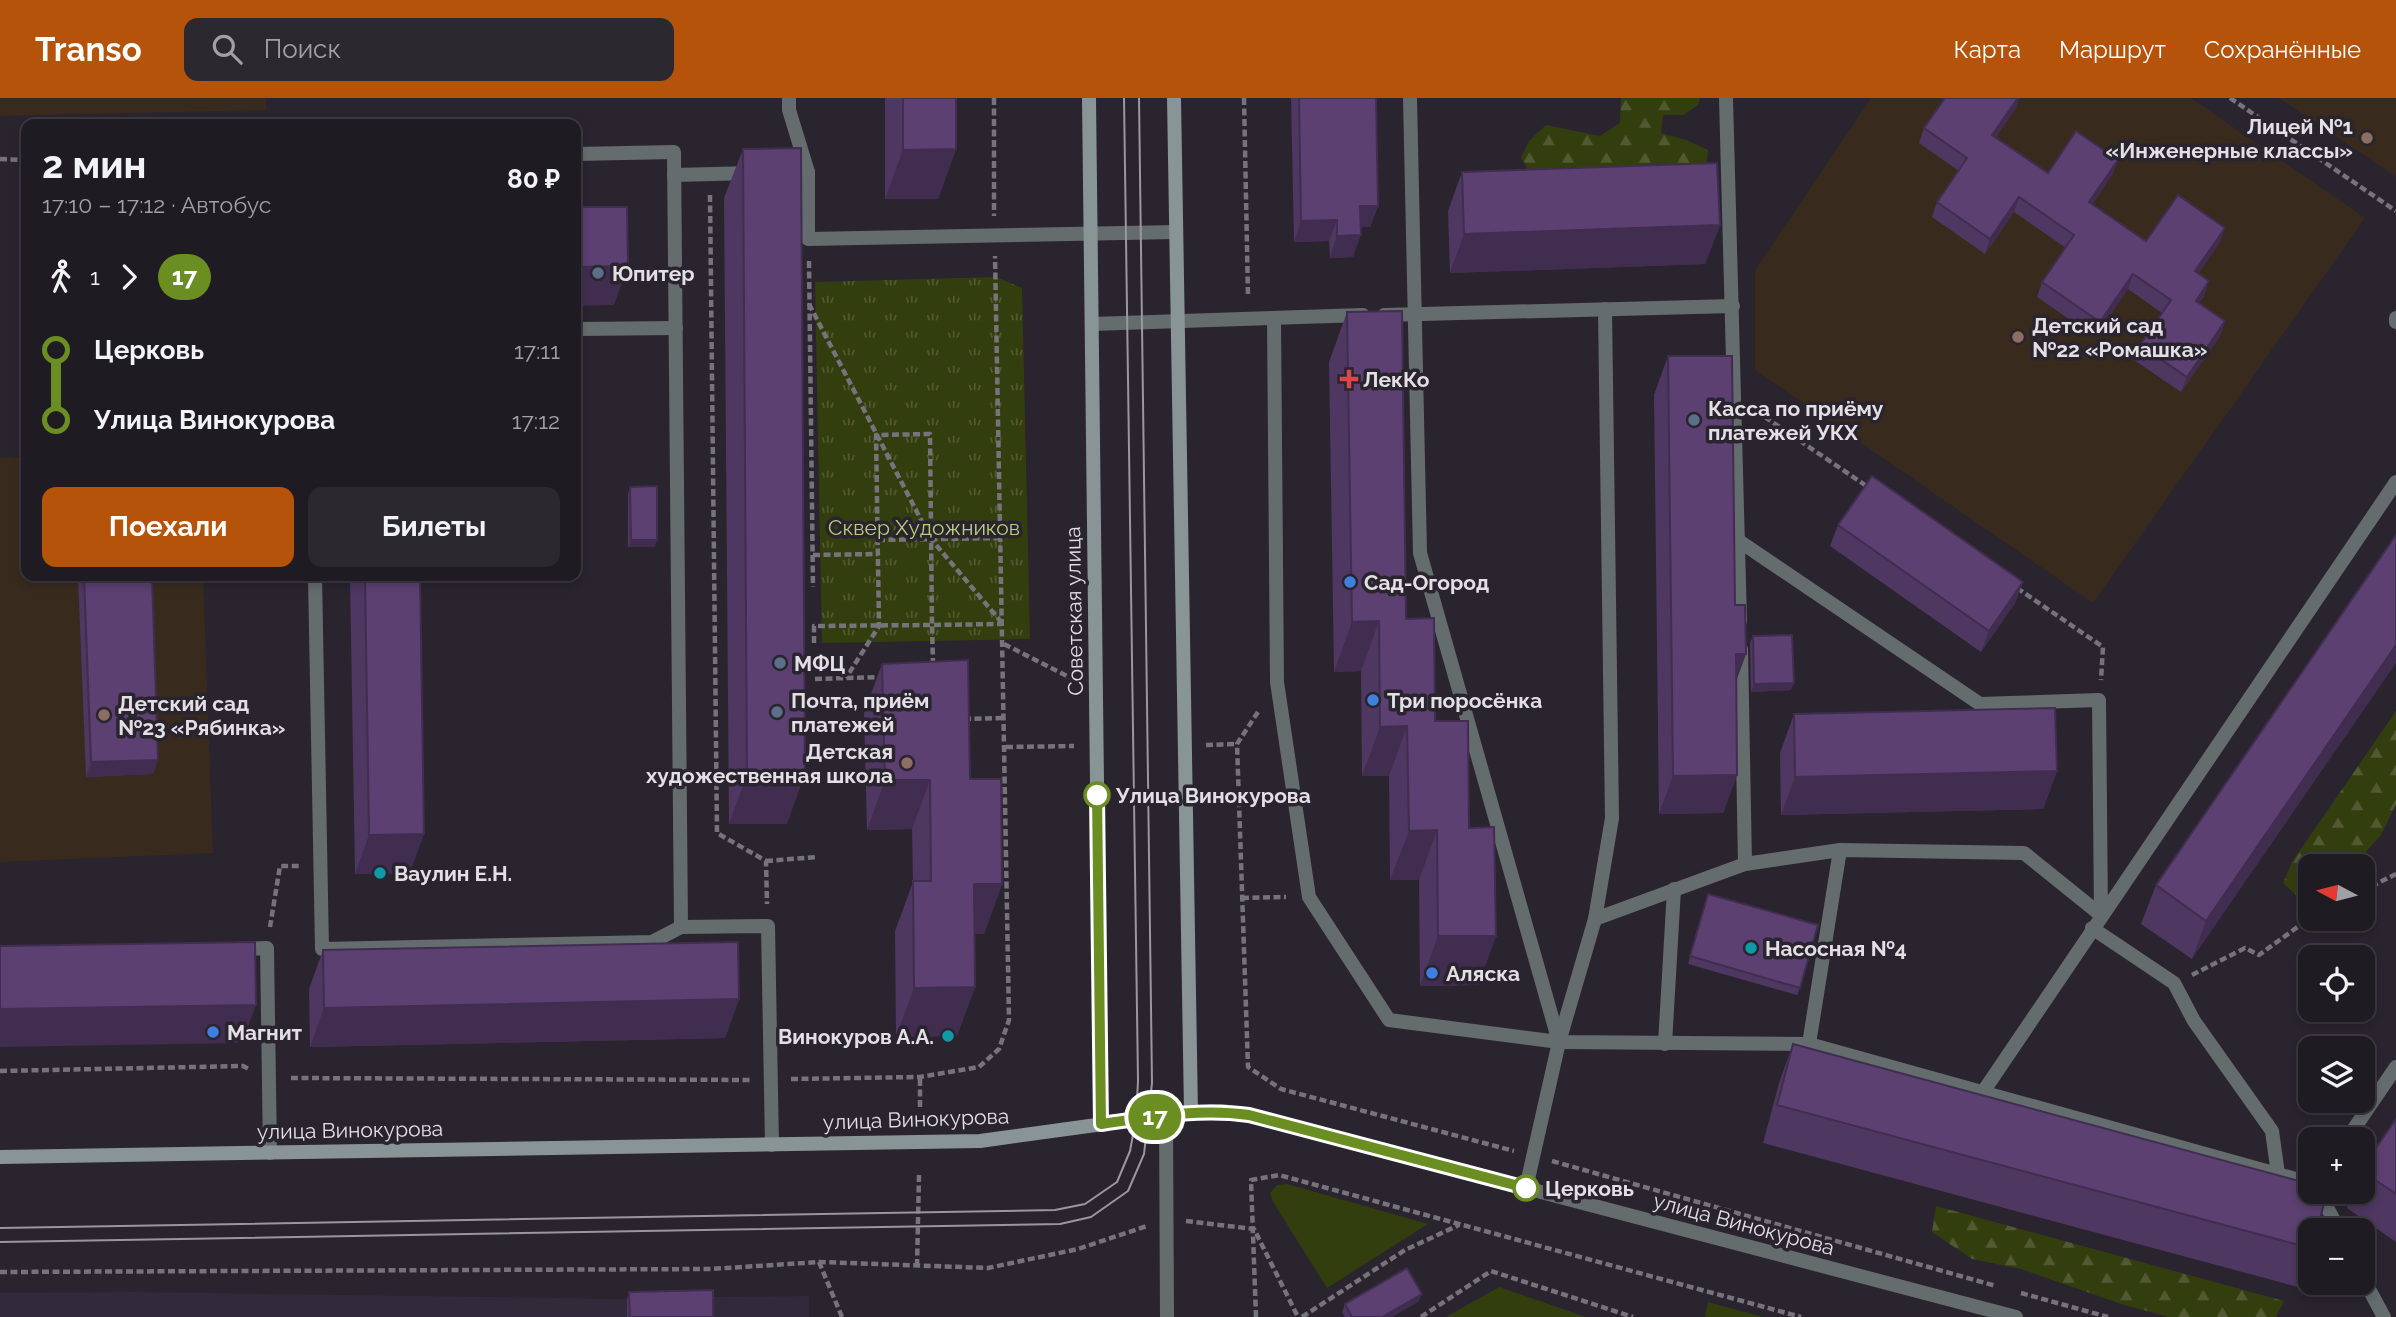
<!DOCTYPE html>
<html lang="ru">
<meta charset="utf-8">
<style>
:root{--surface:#1f1b22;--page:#2c282f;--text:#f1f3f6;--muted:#a1a1a5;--line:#3c3940;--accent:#b45309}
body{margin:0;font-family:Raleway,sans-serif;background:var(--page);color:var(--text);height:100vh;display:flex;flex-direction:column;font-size:26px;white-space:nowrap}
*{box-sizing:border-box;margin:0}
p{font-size:23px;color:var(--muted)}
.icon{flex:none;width:38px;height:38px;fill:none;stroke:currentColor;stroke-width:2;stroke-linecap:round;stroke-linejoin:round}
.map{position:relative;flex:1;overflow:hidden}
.details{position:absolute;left:21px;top:21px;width:560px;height:462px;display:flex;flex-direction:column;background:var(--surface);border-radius:14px;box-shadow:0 4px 10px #0003,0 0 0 2px var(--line)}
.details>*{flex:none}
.badge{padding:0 14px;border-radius:23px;font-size:24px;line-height:46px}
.needle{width:46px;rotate:277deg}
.fabs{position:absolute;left:2298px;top:756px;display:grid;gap:14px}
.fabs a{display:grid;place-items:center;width:77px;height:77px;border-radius:14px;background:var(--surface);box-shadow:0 4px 10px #0003,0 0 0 2px var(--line);font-size:35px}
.map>.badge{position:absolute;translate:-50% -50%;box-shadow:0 0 0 4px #fff}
.legs{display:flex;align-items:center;gap:10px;height:77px;padding:0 21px;font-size:23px}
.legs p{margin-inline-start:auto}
.summary{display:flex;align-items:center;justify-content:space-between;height:119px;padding:0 21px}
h1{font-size:38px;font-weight:700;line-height:52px}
.action{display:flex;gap:14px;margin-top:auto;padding:14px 21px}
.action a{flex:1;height:80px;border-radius:14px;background:var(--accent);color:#fff;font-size:28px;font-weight:700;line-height:80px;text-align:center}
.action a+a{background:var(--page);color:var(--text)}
ul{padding:0 21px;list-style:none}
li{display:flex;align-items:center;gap:24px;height:70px;font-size:26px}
li i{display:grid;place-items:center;width:10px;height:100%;margin:0 9px;background:currentColor}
li i::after{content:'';width:18px;height:18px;margin:-9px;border:5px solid;border-radius:50%;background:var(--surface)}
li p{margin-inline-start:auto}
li:first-child i{background:linear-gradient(#0000 50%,currentColor 0)}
li:last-child i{background:linear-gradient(currentColor 50%,#0000 0)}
header{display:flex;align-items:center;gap:42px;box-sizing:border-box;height:98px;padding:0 35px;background:var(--accent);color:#fff}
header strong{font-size:33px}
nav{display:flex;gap:38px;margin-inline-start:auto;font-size:24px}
.search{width:490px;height:63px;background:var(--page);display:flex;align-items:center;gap:18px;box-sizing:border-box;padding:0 24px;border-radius:14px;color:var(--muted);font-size:26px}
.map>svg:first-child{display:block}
.education{fill:#382b1e}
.medical{fill:#312a3b}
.grass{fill:#333e0e}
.forest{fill:url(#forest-firs)}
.park{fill:url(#park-tufts)}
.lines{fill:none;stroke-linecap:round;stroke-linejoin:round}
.path{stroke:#77737b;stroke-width:4.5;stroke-dasharray:7 3.5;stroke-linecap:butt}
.service{stroke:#656c6e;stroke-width:14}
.minor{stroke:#656c6e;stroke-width:14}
.tertiary{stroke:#656c6e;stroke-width:14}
.secondary{stroke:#899496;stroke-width:14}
.tram{stroke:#9b979f;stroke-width:2}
.wall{fill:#4e3761}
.shaded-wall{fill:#402d4f}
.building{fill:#5b4071;stroke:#402d4f;stroke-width:2}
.line-1-casing{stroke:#fff;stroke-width:16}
.line-1{stroke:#6b8e23;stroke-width:10}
.education-dot{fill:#8d6e63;stroke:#29242e;stroke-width:2.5}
.service-dot{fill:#5c6f8a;stroke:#29242e;stroke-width:2.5}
.health-dot{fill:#e0444e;stroke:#29242e;stroke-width:2.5}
.shop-dot{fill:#3f7fe0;stroke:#29242e;stroke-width:2.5}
.stop-1-dot{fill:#fff;stroke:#6b8e23;stroke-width:3.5}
.culture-dot{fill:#0f9aa8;stroke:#29242e;stroke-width:2.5}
.labels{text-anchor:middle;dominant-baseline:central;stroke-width:7;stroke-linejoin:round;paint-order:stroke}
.poi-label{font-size:21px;font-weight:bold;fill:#e2dfe5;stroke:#29242e;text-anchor:start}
.park-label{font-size:21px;fill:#b7cf78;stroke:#29242e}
.street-label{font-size:21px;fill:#e2dfe5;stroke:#29242e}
.stop-label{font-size:21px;font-weight:bold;fill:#e2dfe5;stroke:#29242e;text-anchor:start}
</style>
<header>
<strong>Transo</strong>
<div class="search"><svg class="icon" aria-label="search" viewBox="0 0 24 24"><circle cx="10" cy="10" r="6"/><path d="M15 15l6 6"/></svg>Поиск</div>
<nav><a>Карта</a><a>Маршрут</a><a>Сохранённые</a></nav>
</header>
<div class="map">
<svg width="2396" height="1219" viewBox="0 0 2396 1219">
<defs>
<pattern id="forest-firs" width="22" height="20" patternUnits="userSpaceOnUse" patternTransform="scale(1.75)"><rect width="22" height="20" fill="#333e0e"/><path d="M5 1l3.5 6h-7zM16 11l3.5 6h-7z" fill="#505931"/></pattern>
<pattern id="park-tufts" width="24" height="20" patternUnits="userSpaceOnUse" patternTransform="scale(1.75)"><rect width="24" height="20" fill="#333e0e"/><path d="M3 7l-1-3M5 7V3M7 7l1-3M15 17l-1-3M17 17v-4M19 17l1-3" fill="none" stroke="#505931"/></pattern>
</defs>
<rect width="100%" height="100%" fill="#29242e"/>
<g class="education">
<polygon points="0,0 266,0 266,12 0,18"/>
<polygon points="1871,0 2191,0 2365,120 2093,505 1755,272 1755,172"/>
<polygon points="2279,0 2396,0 2396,79"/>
<polygon points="26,359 26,478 203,478 213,755 0,764 0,360"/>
</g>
<g class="medical">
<polygon points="135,1194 627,1201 627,1219 0,1219 0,1195"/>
<polygon points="809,1198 809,1219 710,1219 710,1199"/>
</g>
<g class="grass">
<polygon points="1287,1086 1428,1126 1327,1190 1273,1104 1270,1095 1277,1087"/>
<polygon points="1499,1189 1586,1219 1446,1219"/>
<polygon points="1708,1204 1763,1219 1705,1219"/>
</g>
<g class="forest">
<polygon points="1621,0 1700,0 1698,7 1683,17 1663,17 1661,35 1686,42 1708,52 1705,89 1537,88 1521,59 1529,43 1546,27 1600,38 1620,25"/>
<polygon points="2396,613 2396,706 2381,737 2353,768 2310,768 2310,795 2300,801 2283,785 2292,764"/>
<polygon points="1936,1108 2284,1203 2276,1219 2169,1219 2121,1206 2021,1171 1972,1161 1932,1134"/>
</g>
<polygon class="park" points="996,179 1022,190 1030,541 822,545 815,184"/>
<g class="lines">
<g class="path">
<polyline points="994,0 994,118"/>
<polyline points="1244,0 1248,199"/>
<polyline points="2230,0 2396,113"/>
<polyline points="0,61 26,62"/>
<polyline points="710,97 717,735 766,763 767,806"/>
<polyline points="809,163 813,489"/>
<polyline points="809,206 931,441 1003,526"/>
<polyline points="1756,313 1868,389"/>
<polyline points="878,442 1002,440"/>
<polyline points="813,457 878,456"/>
<polyline points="2017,490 2103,549 2101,582"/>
<polyline points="814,545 814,528 932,527 930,336 876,337 879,528 846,580"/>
<polyline points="1004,546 1073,581 1073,583"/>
<polyline points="933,567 932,527 1002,526"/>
<polyline points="815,581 882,579"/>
<polyline points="1258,614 1237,646 1248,969 1281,991 1514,1053"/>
<polyline points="964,621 1005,620"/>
<polyline points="1206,647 1237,646"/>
<polyline points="1006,649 1074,648"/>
<polyline points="766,763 817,759"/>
<polyline points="2362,793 2396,776"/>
<polyline points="1242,800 1286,799"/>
<polyline points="270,829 280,768 301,768"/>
<polyline points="2192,877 2245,850 2259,857 2310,820"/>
<polyline points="0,973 243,968 249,971"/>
<polyline points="291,980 751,982"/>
<polyline points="791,981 920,979 979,969 999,951 1009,922 995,158"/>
<polyline points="920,1009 920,979"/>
<polyline points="1552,1063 1996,1188"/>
<polyline points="1186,1123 1254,1131 1298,1219"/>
<polyline points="819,1164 842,1219"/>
<polyline points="917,1168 919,1077"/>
<polyline points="0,1174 711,1171 819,1164 988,1170 1078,1151 1147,1128"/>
<polyline points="2021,1195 2108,1219"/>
<polyline points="1256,1219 1251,1082 1279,1077 1801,1219"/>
<polyline points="1302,1219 1405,1152 1459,1127"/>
<polyline points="1421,1219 1491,1173 1633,1219"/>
</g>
<g class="service">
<polyline points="789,0 789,12 808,74"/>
<polyline points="1410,0 1420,455 1559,944"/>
<polyline points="1726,0 1740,523"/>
<polyline points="576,56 674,54 681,829"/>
<polyline points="782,74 808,74 808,141 1176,134"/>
<polyline points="674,77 752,75"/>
<polyline points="1384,217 1733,208"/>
<polyline points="1274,220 1277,584 1309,799 1389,922 1559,944 1809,946 2310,1085"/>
<polyline points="2396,220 2396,224"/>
<polyline points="1092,226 1363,217"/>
<polyline points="576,231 676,230"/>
<polyline points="1739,443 1980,606 2099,602 2101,817"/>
<polyline points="315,478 322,851 652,844 681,829 768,828 772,1047"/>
<polyline points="1741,551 1745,766"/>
<polyline points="1595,821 1745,766 1840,752 2024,755 2101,817"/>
<polyline points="2092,830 2174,885 2194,923 2272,1033 2278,1076"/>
<polyline points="236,851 267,850 270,1055"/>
<polyline points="1665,946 1674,791"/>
<polyline points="1809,946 1840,752"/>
<polyline points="1983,994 2396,384"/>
<polyline points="2347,1041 2396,969"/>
<polyline points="1526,1090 1559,944 1595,821 1612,720 1605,211"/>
<polyline points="2319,1094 2339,1132"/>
<polyline points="2362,1178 2384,1219"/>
</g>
<polyline class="minor" points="1166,1017 1167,1219"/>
<polyline class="tertiary" points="1191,1014 1222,1013 1249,1017 2016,1219"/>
<g class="secondary">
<polyline points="1089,0 1101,1026"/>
<polyline points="0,1059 980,1043 1191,1014 1174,0"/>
</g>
<g class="tram">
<polyline points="0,1130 1055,1112 1085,1106 1117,1084 1130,1053 1136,1021 1138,983 1124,0"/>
<polyline points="0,1144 1060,1126 1091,1119 1128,1093 1144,1056 1152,985 1139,0"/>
</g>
</g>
<g class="wall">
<polygon points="885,0 956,0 956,51 938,101 885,101"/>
<polygon points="1291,0 1376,0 1378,108 1370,129 1360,129 1353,159 1330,160 1329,143 1294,144"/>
<polygon points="1945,0 2019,0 2016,10 1996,39 2048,75 2113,76 2092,106 2146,143 2220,144 2198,176 2204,198 2199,205 2225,223 2220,238 2181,294 2134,262 2140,247 2162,215 2128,191 2095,239 2037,199 2042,184 2066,150 2014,114 1985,156 1932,119 1937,104 1959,73 1919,45 1924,30"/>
<polygon points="743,51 787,726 729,726 724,100"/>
<polygon points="1462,74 1720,127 1705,166 1450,175 1448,113"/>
<polygon points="1347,214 1406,521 1435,623 1469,730 1496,838 1478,887 1420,888 1419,782 1390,782 1389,678 1362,678 1361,573 1334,574 1329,264"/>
<polygon points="1668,258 1735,507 1746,556 1736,583 1737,677 1723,715 1659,716 1654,297"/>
<polygon points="630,389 655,449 628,449 628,396"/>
<polygon points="1838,427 2023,484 2015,505 1981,554 1830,448"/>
<polygon points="2396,437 2192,861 2141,826 2156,787"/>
<polygon points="78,478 152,478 158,662 153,676 86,679"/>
<polygon points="350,478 420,478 410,775 355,776"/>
<polygon points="1753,538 1791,592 1751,594 1750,545"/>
<polygon points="882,566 970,681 1002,786 984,836 975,836 975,889 957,938 896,939 895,833 913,784 912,731 867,732 864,615"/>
<polygon points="1794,616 2057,673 2043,711 1781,717 1780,655"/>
<polygon points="1708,796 1800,890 1797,897 1688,866"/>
<polygon points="323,852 739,901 725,940 310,949 309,891"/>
<polygon points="1793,946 2310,1132 2310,1156 2298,1189 1763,1045 1779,985"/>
<polygon points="2396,1021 2396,1144 2347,1110 2353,1094 2362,1094 2362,1070"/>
<polygon points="629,1194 713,1219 627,1219 627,1201"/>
<polygon points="1419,1203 1392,1219 1345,1219 1342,1214 1345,1206"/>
</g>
<g class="shaded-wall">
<polygon points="2018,0 2019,0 2016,10 1987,51 1992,37"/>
<polygon points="956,51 938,101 885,101 903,52"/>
<polygon points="2118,62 2113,76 2084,119 2089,104"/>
<polygon points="2019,99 2014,114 1985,156 1990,141"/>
<polygon points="1360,108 1378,108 1370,129 1352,129"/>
<polygon points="1337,122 1329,143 1294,144 1301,123"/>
<polygon points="1720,127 1705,166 1450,175 1464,136"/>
<polygon points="2225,130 2220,144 2190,188 2195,173"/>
<polygon points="1361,137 1353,159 1330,160 1337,138"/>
<polygon points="628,168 614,207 576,208 576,169"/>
<polygon points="2133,176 2128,191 2095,239 2100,224"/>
<polygon points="2209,183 2204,198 2191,217 2196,203"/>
<polygon points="2225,223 2220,238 2181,294 2187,279"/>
<polygon points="631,442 657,442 655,449 628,449"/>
<polygon points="2023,484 2015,505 1981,554 1989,533"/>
<polygon points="1379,523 1361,573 1334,574 1352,524"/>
<polygon points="2396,547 2396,565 2192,861 2206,823"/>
<polygon points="1736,556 1746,556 1732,594"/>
<polygon points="1794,585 1791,592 1751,594 1754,586"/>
<polygon points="1407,628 1389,678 1362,678 1380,629"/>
<polygon points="158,662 153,676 86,679 91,664"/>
<polygon points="2057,673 2043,711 1781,717 1795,679"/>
<polygon points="805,676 787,726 729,726 747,677"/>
<polygon points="1737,677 1723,715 1659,716 1673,678"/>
<polygon points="885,682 930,682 912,731 867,732"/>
<polygon points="1437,732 1419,782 1390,782 1409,733"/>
<polygon points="424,736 410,775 355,776 369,737"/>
<polygon points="974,786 1002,786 984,836 956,836"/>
<polygon points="1438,838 1496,838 1478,887 1420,888"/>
<polygon points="975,889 957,938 896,939 914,890"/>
<polygon points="739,901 725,940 310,949 324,910"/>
<polygon points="256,907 242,945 0,949 0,911"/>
<polygon points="1422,1196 1419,1203 1392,1219 1382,1219"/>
</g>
<g class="building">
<polygon points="903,0 956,0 956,51 903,52"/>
<polygon points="1299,0 1376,0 1378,108 1360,108 1361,137 1337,138 1337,122 1301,123"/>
<polygon points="1945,0 2018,0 1992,37 2048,75 2076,33 2118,62 2089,104 2146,143 2178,97 2225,130 2195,173 2209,183 2196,203 2225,223 2187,279 2140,247 2171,202 2133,176 2100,224 2042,184 2074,137 2019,99 1990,141 1937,104 1967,60 1924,30"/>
<polygon points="801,50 805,676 747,677 743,51"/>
<polygon points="1717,65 1720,127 1464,136 1462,74"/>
<polygon points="576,109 627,109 628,168 576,169"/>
<polygon points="1402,213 1406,521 1434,520 1435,623 1468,623 1469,730 1494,729 1496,838 1438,838 1437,732 1409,733 1407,628 1380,629 1379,523 1352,524 1347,214"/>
<polygon points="1668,258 1732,258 1735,507 1745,507 1746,556 1736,556 1737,677 1673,678"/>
<polygon points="1872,378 2023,484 1989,533 1838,427"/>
<polygon points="657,388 657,442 631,442 630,389"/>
<polygon points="2396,437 2396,547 2206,823 2156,787"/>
<polygon points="84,478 152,478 158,662 91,664"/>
<polygon points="365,478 420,478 424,736 369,737"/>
<polygon points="1792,537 1794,585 1754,586 1753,538"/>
<polygon points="968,562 970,681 1001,681 1002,786 974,786 975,889 914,890 913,783 931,783 930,682 885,682 882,566"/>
<polygon points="2055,610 2057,673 1795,679 1794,616"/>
<polygon points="1708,796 1818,827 1800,890 1690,858"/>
<polygon points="255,844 256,907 0,911 0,848"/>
<polygon points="738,844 739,901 324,910 323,852"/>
<polygon points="1793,946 2310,1086 2310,1094 2327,1094 2317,1132 2310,1132 2310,1150 1777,1007"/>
<polygon points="2396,1021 2396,1096 2362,1073 2362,1070"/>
<polygon points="1407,1170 1422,1196 1382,1219 1352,1219 1345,1206"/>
<polygon points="713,1192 713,1219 630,1219 629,1194"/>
</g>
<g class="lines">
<defs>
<path id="line-1" d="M1097 697 1101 1026C1151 1019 1199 1010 1249 1017L1526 1090"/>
</defs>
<use href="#line-1" class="line-1-casing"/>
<use href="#line-1" class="line-1"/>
</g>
<g class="education-dot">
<circle cx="2367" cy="40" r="7"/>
<circle cx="2018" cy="239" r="7"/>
<circle cx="104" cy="617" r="7"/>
<circle cx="907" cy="665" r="7"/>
</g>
<g class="service-dot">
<circle cx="598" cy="175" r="7"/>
<circle cx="1694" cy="322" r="7"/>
<circle cx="780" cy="565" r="7"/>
<circle cx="777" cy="614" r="7"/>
</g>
<path class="health-dot" d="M1345.5 270.5h7v7h7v7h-7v7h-7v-7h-7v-7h7z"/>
<g class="shop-dot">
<circle cx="1350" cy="484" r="7"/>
<circle cx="1373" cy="602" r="7"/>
<circle cx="1432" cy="875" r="7"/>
<circle cx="213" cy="934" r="7"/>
</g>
<g class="stop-1-dot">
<circle cx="1097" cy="697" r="12"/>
<circle cx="1526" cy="1090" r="12"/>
</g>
<g class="culture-dot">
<circle cx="380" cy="775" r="7"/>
<circle cx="1751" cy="850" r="7"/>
<circle cx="948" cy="938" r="7"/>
</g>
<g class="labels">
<g class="poi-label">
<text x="2353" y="28" text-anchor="end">Лицей №1<tspan x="2353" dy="24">«Инженерные классы»</tspan></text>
<text x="612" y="175">Юпитер</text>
<text x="2032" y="227">Детский сад<tspan x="2032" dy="24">№22 «Ромашка»</tspan></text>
<text x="1363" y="281">ЛекКо</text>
<text x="1708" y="310">Касса по приёму<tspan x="1708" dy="24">платежей УКХ</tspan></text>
<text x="1364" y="484">Сад-Огород</text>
<text x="794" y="565">МФЦ</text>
<text x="791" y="602">Почта, приём<tspan x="791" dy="24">платежей</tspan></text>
<text x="1387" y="602">Три поросёнка</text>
<text x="118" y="605">Детский сад<tspan x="118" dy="24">№23 «Рябинка»</tspan></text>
<text x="893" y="653" text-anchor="end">Детская<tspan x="893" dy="24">художественная школа</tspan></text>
<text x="394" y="775">Ваулин Е.Н.</text>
<text x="1765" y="850">Насосная №4</text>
<text x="1446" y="875">Аляска</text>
<text x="227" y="934">Магнит</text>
<text x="934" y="938" text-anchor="end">Винокуров А.А.</text>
</g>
<g class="park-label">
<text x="924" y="429">Сквер Художников</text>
</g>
<g class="street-label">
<text transform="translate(1074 513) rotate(-91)">Советская улица</text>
<text transform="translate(916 1021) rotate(-2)">улица Винокурова</text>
<text transform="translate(350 1032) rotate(-1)">улица Винокурова</text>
<text transform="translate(1744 1126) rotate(15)">улица Винокурова</text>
</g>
<g class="stop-label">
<text x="1116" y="697">Улица Винокурова</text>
<text x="1545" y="1090">Церковь</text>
</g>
</g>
</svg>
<div class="fabs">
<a><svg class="needle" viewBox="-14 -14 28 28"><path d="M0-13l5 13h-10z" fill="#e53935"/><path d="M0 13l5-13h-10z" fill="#a1a1a5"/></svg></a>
<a><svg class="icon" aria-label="locate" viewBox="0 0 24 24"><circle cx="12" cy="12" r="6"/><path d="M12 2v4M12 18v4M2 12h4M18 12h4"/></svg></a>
<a><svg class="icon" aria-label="layers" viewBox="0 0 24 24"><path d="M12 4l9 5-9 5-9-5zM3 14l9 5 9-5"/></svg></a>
<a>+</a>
<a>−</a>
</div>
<b class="badge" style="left:1155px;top:1019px;background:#6b8e23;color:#fff">17</b>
<section class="details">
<div class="summary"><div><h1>2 мин</h1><p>17:10 – 17:12 · Автобус</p></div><b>80 ₽</b></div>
<div class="legs"><svg class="icon" aria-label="walk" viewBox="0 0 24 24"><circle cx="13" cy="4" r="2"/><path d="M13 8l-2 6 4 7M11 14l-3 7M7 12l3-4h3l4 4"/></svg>1<svg class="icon" aria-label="forward" viewBox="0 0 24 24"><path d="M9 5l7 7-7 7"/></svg><b class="badge" style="background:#6b8e23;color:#fff">17</b></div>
<ul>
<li><i style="color:#6b8e23"></i><b>Церковь</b><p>17:11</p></li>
<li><i style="color:#6b8e23"></i><b>Улица Винокурова</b><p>17:12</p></li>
</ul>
<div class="action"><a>Поехали</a><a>Билеты</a></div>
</section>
</div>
